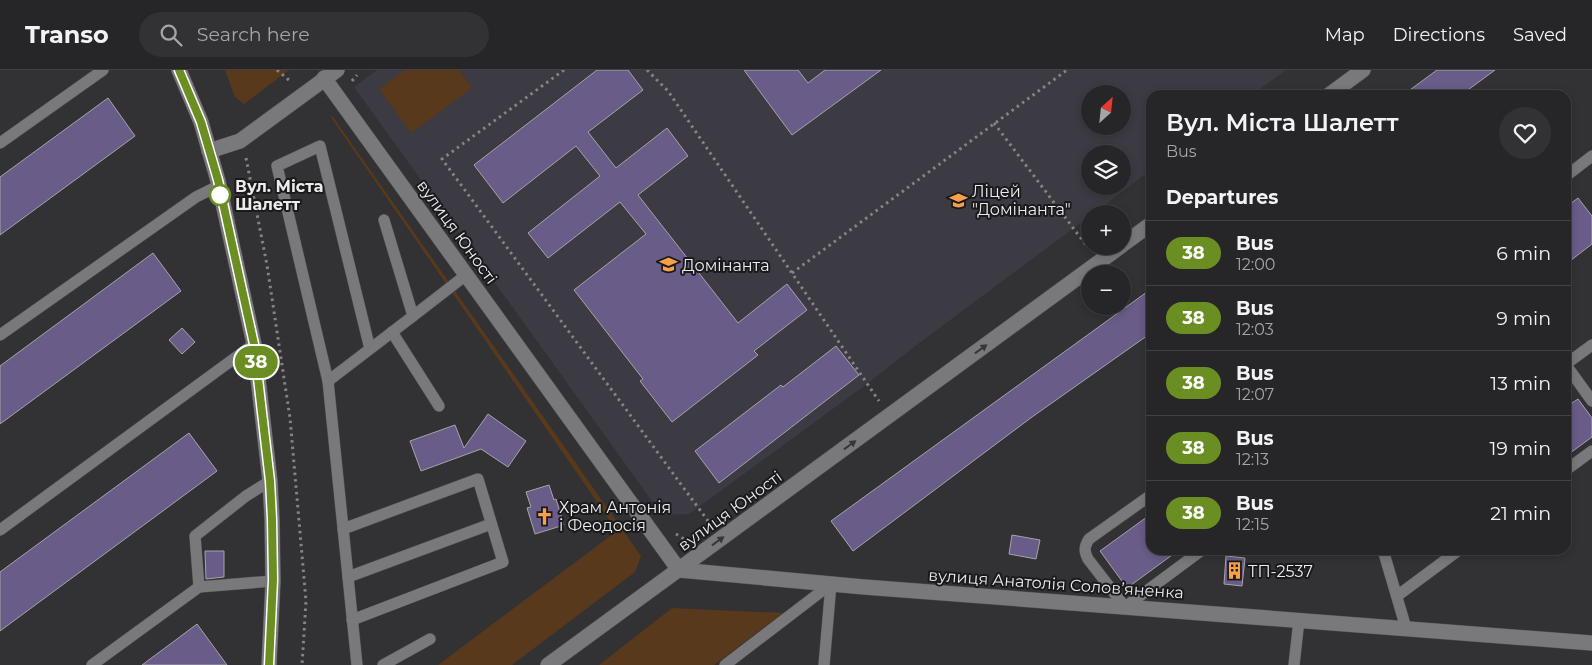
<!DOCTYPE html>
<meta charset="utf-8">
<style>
:root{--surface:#262527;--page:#323133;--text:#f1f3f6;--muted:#a4a5a7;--line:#424244}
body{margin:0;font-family:Montserrat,sans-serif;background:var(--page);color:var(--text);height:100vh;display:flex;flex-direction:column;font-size:19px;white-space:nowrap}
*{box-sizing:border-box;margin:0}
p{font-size:16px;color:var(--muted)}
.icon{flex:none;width:28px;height:28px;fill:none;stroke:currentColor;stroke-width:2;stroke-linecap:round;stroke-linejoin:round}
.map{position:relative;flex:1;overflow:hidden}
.drawer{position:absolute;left:1146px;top:20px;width:425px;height:465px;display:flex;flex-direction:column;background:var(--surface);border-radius:15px;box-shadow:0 2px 8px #0003,0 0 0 1px var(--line)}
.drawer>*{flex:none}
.badge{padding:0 10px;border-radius:16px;font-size:18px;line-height:32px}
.needle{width:32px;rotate:27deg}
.buttons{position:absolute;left:1081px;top:15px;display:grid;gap:10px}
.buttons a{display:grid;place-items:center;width:50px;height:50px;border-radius:50%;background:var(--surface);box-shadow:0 2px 8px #0003,0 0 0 1px var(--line);font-size:25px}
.map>.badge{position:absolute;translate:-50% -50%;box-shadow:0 0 0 2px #fff}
h2{padding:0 20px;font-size:19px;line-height:45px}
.round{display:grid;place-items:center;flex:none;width:52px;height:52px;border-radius:26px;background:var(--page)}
.headline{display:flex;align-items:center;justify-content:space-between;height:85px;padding:0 20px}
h1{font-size:24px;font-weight:600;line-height:38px}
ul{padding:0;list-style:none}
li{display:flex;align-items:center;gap:15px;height:65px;padding:0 20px;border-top:1px solid var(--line)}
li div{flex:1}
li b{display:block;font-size:19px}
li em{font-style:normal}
li .badge{min-width:55px;font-weight:700;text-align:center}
header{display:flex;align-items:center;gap:30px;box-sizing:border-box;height:70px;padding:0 25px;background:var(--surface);border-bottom:1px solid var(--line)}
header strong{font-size:24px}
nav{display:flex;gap:28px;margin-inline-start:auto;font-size:18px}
.search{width:350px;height:45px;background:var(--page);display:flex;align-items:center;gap:12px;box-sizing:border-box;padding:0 18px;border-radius:28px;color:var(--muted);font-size:19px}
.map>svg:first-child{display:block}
.built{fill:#3c3a42;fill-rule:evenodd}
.green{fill:#58391b}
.building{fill:#695c88;stroke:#a5a5a8}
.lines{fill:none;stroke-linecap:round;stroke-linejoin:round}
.lane-casing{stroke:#515052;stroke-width:12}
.street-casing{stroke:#515052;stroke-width:16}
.secondary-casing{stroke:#515052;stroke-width:16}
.path{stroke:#848385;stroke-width:3;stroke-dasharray:2.5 4;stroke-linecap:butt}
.lane{stroke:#79787b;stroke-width:11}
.street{stroke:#79787b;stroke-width:15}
.secondary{stroke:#79787b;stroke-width:15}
.oneway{fill:#363638}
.line-casing{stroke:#fff;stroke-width:11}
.line{stroke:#6b8e23;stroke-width:8}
.stop-dot{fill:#fff;stroke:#6b8e23;stroke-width:2.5}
.labels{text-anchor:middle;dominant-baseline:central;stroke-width:4;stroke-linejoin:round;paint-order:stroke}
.stop-label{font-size:16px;font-weight:bold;fill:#ececed;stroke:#1a191b;text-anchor:start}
.poi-label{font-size:16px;fill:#ececed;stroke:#1a191b;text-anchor:start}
.street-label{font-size:16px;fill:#ececed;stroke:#1a191b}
</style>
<header>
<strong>Transo</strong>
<div class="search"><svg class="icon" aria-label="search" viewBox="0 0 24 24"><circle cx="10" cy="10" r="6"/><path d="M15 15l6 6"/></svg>Search here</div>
<nav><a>Map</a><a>Directions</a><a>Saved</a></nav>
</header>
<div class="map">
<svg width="1592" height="595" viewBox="0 0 1592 595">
<rect width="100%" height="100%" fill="#323134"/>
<path class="built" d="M377 0H1286L1252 25H1151V100L1093 144H1090V146L914 277 867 314 689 444 662 445 354 17ZM1090 24H1122V56H1090ZM1090 84H1122V116H1090Z"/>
<g class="green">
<polygon points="225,0 289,0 244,34 235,27"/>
<polygon points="405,0 459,0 472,18 411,63 379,19"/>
<polygon points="330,46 333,47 641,486 635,502 512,595 438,595 617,461"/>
<polygon points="672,538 783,543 714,595 599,595"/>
</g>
<g class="building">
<polygon points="597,0 628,0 643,20 588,62 616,98 667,58 688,86 638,125 738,253 787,214 807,240 754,281 758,285 672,352 640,311 643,309 574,220 646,164 620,132 548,188 528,163 600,106 576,76 503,133 474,95"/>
<polygon points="744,0 798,0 808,13 825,0 881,0 792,65"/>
<polygon points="1437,0 1495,0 1461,25 1403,25"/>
<polygon points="108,28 135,66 0,165 0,107"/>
<polygon points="1578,128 1592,146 1592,174 1566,194 1566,137"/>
<polygon points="153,183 181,221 0,354 0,296"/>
<polygon points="1151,219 1151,263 1032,347 853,481 831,451"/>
<polygon points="182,258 195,272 182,284 169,270"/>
<polygon points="836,276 859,305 719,413 695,381 781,315 783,317"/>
<polygon points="1578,329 1592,348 1592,367 1566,386 1566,337"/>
<polygon points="488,344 526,371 508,397 481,379 421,401 410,371 455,355 464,378"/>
<polygon points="189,363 217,401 0,561 0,502"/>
<polygon points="549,415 554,430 556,429 564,455 535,464 527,438 531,437 526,422"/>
<polygon points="1151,444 1151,480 1179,480 1127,518 1100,481"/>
<polygon points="1012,465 1040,470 1036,489 1009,484"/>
<polygon points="205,481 224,481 224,507 206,509"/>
<polygon points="1226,486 1245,488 1242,516 1224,514"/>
<polygon points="197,554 227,595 142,595 177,569"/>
</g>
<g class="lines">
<defs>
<g id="lane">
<polyline points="0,73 103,0"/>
<polyline points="1566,106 1592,86"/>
<polyline points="384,150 413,246"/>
<polyline points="392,262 439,336"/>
<polyline points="0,265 196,127 218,116"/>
<path d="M370 279 320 76 277 96 328 311C374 276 420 241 466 205"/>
<polyline points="1566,294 1592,275"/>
<polyline points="1566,295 1592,331"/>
<polyline points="328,311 357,595"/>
<polyline points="1566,400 1592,381"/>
<path d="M1151 425 1089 469C1084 477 1084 481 1088 489L1125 537 1202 480"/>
<polyline points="343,459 478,409 503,492 352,550"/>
<polyline points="0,460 254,274"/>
<polyline points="1383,480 1406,558"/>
<polyline points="348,507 491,454"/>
<polyline points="199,517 195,466 246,426 270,411"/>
<polyline points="1397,526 1459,480"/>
<polyline points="92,595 199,517 273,511"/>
<polyline points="383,595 430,569"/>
<polyline points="725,595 831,514"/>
<polyline points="824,595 831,514"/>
<polyline points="1294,595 1299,550"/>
</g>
<g id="street">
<polyline points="324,8 679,500"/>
<polyline points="1329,25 1363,0"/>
<polyline points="209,81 240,71 337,0"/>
<polyline points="1122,175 1151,154"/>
<polyline points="679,500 864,517 1592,573"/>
<polyline points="548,595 1121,176"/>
</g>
<polyline id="secondary" points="179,0 201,52 218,111 254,274 270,411 272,449 273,511 269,595"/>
</defs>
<use href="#lane" class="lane-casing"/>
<use href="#street" class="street-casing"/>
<use href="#secondary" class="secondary-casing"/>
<g class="path">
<polyline points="277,0 290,11"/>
<polyline points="564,0 442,89 708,451"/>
<polyline points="647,0 668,21 879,331"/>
<polyline points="352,11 357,5"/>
<polyline points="994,53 1086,175"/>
<polyline points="246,88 267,195 290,348 306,531 302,595"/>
<polyline points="792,203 1067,0"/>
<polyline points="676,464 684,469"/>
</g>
<use href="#lane" class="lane"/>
<use href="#street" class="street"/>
<use href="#secondary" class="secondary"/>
</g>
<defs><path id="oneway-solid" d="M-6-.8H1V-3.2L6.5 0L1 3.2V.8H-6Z" transform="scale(1.25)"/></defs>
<g class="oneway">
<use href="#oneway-solid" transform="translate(981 279) rotate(-36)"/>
<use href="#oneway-solid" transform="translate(850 375) rotate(-36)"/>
<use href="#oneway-solid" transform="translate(718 471) rotate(-36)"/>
</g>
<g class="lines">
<defs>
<polyline id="line" points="179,0 201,52 218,110 254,274 270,411 272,449 273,510 269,595"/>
</defs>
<use href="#line" class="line-casing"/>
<use href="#line" class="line"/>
</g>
<defs>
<symbol id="school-bare" viewBox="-9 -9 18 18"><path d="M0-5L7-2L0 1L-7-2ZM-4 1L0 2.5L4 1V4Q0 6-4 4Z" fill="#f8a14a" stroke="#1a191b" stroke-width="2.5" paint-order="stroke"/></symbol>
<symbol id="church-bare" viewBox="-9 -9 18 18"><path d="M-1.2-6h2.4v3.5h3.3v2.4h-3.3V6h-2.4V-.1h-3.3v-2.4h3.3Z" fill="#f8a14a" stroke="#1a191b" stroke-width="2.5" paint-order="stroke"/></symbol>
<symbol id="building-bare" viewBox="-9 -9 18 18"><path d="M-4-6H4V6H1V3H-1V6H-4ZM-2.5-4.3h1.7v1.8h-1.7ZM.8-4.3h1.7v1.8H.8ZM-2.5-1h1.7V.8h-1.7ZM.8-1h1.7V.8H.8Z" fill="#f8a14a" stroke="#1a191b" stroke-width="2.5" paint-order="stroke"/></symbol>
</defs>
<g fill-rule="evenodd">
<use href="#school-bare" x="946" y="118" width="25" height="25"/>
<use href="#school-bare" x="656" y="182" width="25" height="25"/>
<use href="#church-bare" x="532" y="434" width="25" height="25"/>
<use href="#building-bare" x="1222" y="488" width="25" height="25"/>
</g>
<circle class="stop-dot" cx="220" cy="125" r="10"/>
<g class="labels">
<g class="stop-label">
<text x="235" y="116">Вул. Міста<tspan x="235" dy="18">Шалетт</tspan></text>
</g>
<g class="poi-label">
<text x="972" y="121">Ліцей<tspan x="972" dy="18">"Домінанта"</tspan></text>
<text x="682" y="195">Домінанта</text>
<text x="559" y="437">Храм Антонія<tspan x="559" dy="18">і Феодосія</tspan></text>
<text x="1248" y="501">ТП-2537</text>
</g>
<g class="street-label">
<text transform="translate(457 162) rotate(54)">вулиця Юності</text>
<text transform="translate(730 441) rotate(-36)">вулиця Юності</text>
<text transform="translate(1056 514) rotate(4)">вулиця Анатолія Соловʼяненка</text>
</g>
</g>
</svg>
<div class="buttons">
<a><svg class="needle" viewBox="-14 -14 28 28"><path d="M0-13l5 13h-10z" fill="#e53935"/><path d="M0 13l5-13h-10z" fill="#a4a5a7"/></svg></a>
<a><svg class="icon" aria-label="layers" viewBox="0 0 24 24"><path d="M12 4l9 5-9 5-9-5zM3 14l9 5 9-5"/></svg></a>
<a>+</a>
<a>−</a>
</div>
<b class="badge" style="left:256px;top:292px;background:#6b8e23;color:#fff">38</b>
<section class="drawer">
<div class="headline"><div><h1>Вул. Міста Шалетт</h1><p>Bus</p></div><a class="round"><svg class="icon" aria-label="heart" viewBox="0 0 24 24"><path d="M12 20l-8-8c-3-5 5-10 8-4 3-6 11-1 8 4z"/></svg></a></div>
<h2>Departures</h2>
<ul>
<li><span class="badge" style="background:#6b8e23;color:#fff">38</span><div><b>Bus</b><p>12:00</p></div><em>6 min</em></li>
<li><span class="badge" style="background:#6b8e23;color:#fff">38</span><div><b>Bus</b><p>12:03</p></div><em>9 min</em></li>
<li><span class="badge" style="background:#6b8e23;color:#fff">38</span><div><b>Bus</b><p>12:07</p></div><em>13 min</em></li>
<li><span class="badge" style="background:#6b8e23;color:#fff">38</span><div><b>Bus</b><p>12:13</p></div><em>19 min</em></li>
<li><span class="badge" style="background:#6b8e23;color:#fff">38</span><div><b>Bus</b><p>12:15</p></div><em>21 min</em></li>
</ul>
</section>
</div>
